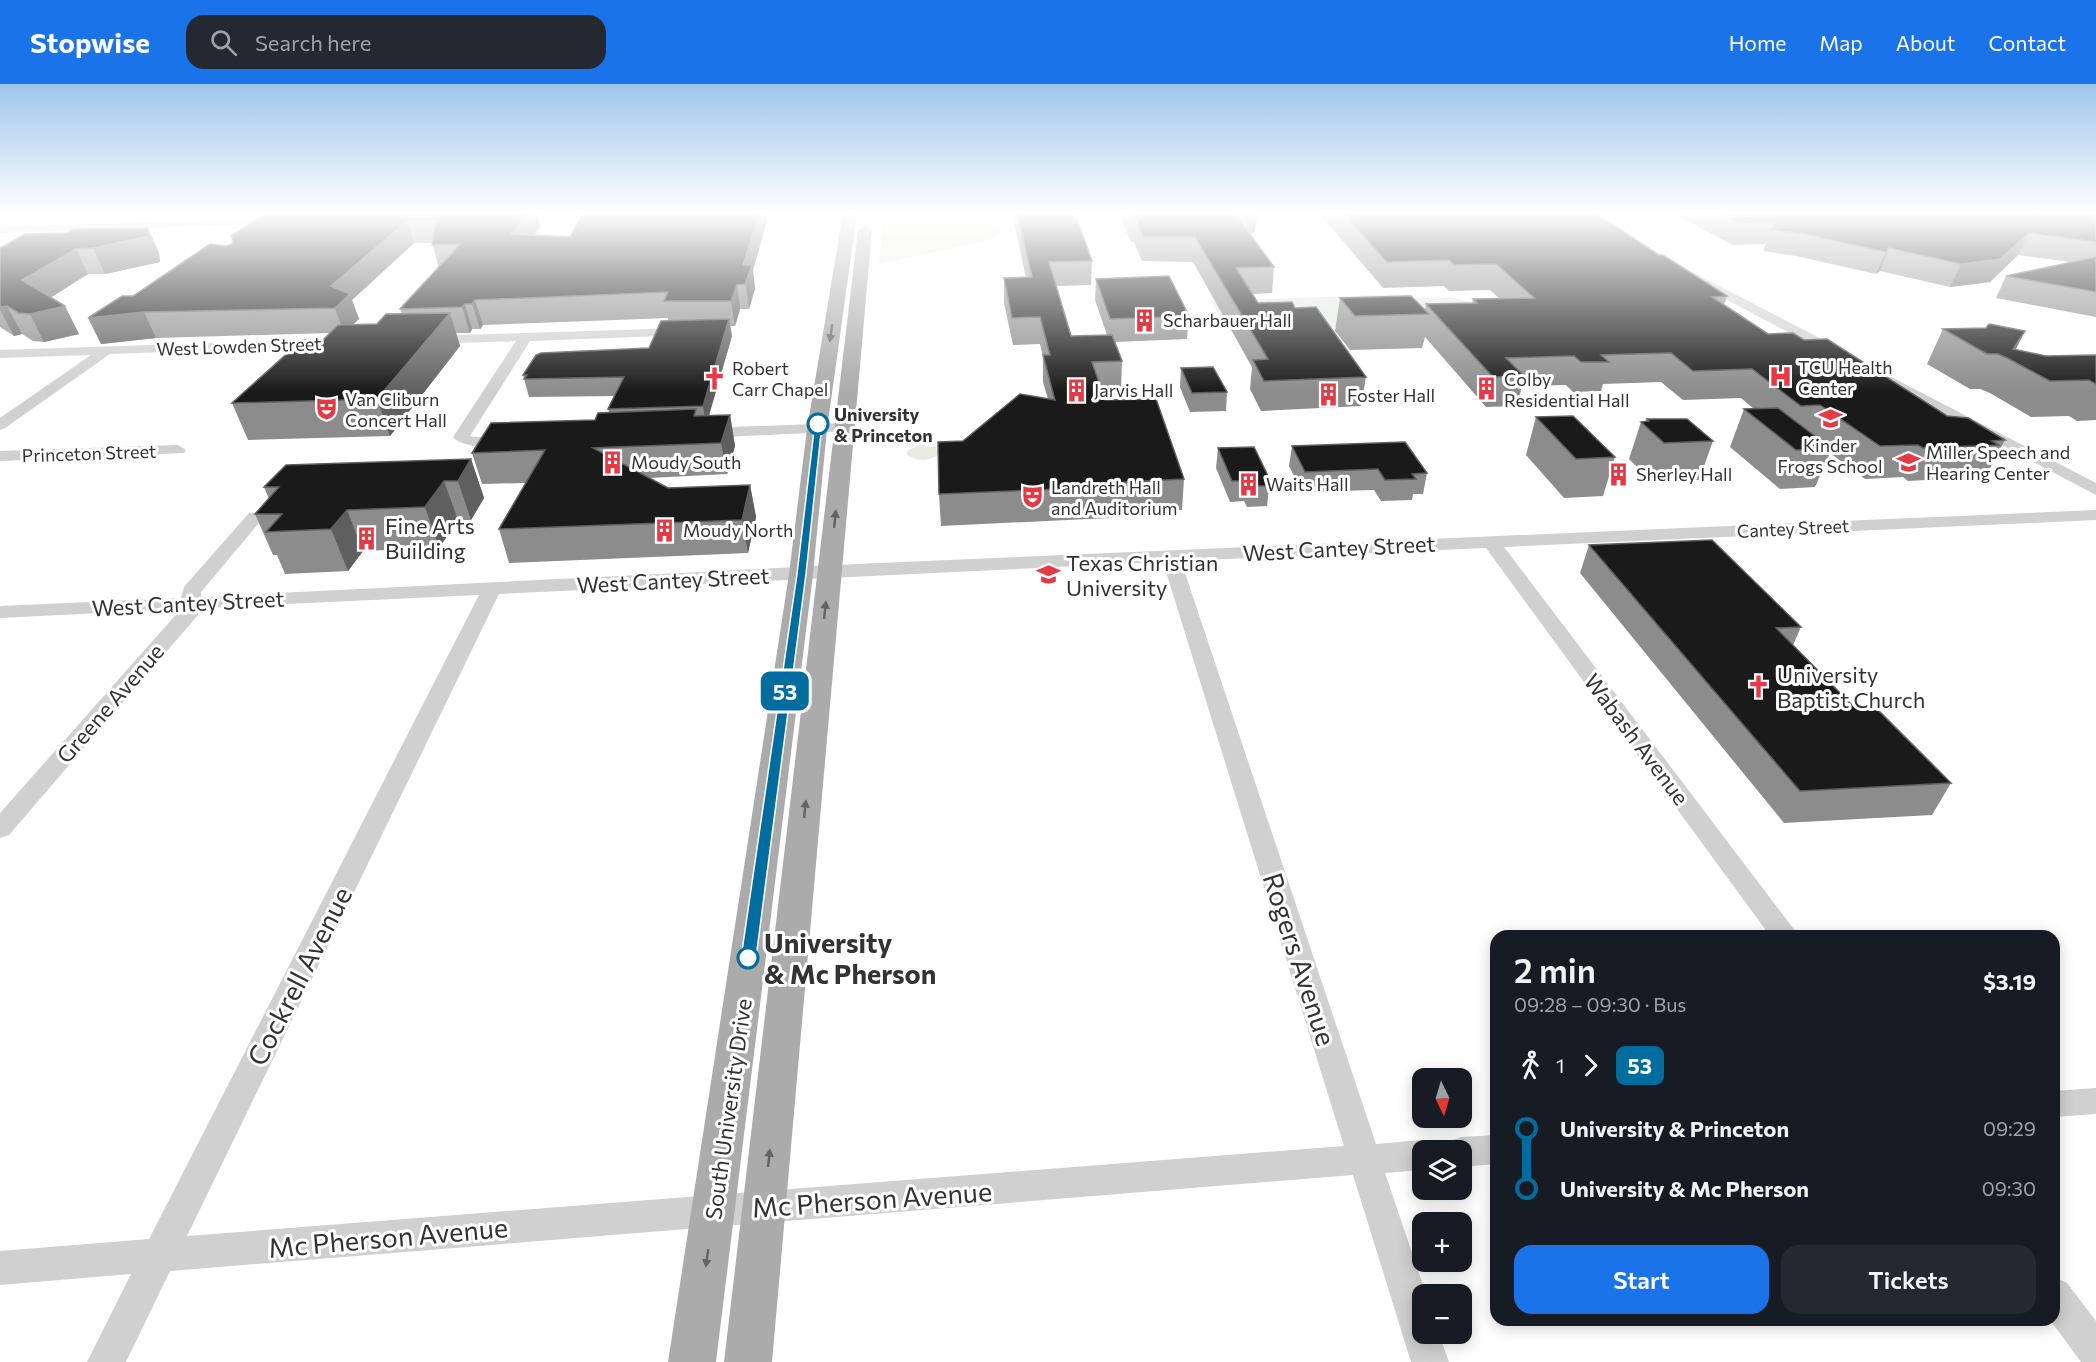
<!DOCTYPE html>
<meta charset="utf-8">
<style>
:root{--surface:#171b24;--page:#242831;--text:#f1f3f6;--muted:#9ea1a6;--accent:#1a73e8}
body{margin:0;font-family:Commissioner,sans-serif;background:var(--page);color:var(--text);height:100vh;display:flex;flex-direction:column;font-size:22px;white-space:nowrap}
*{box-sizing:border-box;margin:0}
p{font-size:20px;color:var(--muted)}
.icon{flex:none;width:33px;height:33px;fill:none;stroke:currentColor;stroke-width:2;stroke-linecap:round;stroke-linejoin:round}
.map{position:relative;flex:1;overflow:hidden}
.drawer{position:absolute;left:1490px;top:846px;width:570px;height:396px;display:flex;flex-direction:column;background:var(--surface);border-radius:18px;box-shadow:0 3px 15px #0003}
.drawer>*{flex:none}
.badge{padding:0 12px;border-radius:9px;font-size:21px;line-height:39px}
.needle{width:39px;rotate:175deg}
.controls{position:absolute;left:1412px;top:984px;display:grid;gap:12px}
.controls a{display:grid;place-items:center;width:60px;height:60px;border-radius:12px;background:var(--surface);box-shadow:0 3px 15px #0003;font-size:30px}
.map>.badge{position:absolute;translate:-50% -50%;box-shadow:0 0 0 3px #fff}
.legs{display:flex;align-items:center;gap:9px;height:66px;padding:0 24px;font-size:20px}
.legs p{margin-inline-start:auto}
.headline{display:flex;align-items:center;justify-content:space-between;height:102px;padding:0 24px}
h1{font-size:33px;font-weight:600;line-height:45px}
.button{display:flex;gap:12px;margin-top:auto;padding:12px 24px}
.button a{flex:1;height:69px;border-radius:18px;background:var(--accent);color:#fff;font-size:24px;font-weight:600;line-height:69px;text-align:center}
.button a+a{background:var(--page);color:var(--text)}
ul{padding:0 24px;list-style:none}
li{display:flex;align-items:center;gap:21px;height:60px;font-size:22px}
li i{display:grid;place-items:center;width:9px;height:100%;margin:0 8px;background:currentColor}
li i::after{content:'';width:15px;height:15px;margin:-8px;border:4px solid;border-radius:50%;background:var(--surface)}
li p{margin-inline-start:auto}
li:first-child i{background:linear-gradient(#0000 50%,currentColor 0)}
li:last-child i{background:linear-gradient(currentColor 50%,#0000 0)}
header{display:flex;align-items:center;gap:36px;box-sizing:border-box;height:84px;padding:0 30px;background:var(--accent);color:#fff}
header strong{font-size:28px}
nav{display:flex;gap:33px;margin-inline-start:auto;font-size:21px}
.search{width:420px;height:54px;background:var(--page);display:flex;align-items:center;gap:15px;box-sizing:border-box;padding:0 21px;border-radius:18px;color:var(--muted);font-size:22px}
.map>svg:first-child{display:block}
.green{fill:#e6ecdf}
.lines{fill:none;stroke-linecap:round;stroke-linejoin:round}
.minor{fill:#d0d0d0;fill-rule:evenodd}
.major{fill:#ababab;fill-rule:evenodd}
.wall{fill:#8c8c8c;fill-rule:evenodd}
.shaded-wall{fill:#5f5f5f}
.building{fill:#1a1a1a;stroke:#5f5f5f;stroke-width:1.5}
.oneway{fill:#636363}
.line-1{fill:#006d9e;stroke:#fff;stroke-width:1.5}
.stop-1-dot{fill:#fff;stroke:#006d9e;stroke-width:3}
.labels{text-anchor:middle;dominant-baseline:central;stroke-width:6;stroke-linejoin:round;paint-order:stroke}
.far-poi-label{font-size:18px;fill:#333;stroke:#fff;text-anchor:start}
.far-street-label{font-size:18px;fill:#333;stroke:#fff}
.far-stop-label{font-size:18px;font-weight:bold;fill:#333;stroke:#fff;text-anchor:start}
.poi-label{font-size:22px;fill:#333;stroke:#fff;text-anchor:start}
.street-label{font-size:22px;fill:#333;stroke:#fff}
.near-stop-label{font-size:27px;font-weight:bold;fill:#333;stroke:#fff;text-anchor:start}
.near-street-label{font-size:27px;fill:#333;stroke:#fff}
</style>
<header>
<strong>Stopwise</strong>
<div class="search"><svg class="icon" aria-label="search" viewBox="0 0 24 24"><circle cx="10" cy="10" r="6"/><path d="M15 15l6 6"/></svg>Search here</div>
<nav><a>Home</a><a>Map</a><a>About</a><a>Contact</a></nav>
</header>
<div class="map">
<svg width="2096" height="1278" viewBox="0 0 2096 1278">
<rect width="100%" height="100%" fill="#fff"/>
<g class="green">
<polygon points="889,129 984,129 997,135 1002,150 985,157 879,180 884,131"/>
<polygon points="1408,210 1412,214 1449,213 1477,219 1437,239 1228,247 1211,217"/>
<path d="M920 361 936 363 939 371C927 377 919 378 907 371V367Z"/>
</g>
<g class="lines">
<g class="minor">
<polygon points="628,129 623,132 508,135 503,132 507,129"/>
<polygon points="277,134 282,137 281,139 0,149 0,143"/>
<polygon points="1690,187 1843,266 1845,269 1843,272 1833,272 1686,194 1686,188"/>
<path d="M685 244 692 248 690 251 530 257 470 352C483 356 508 345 517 356 507 367 463 365 453 353L516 257 427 260 420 256 427 252Z"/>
<polygon points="328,255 335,259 333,262 110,270 5,344 0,346 0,334 91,271 0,274 0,266"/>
<polygon points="1870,282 2096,399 2096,411 1865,289 1863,286"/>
<polygon points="844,339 850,341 852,344 850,347 704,354 696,349 704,344"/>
<polygon points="178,361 186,366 184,369 0,377 0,367"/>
<path d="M2096 426V436L1504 463 1799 852H1770L1486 464 1181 477 1376 1060 1422 1056 1434 1061 1436 1066H1422V1086L1385 1089 1426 1210H1422V1250H1439L1449 1278H1411L1353 1091 170 1187 126 1278H87L131 1190 0 1201V1167L149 1155 479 511 201 524 198 531 9 751 0 754V729L181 525 0 534V522L181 514 184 503 249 429H261L264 433 201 508V513L857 480ZM1163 478 1344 1062 187 1152 499 510Z"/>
<polygon points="2096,1004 2096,1030 2054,1033 2054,1007"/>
<polygon points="1496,1051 1496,1080 1461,1083 1461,1066 1445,1066 1449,1058 1461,1053"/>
<polygon points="2054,1193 2067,1199 2096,1237 2096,1278 2081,1278 2050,1236 2054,1236"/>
</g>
<g class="major">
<polygon points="843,129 857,129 827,345 813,490 716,1278 668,1278 789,490 807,345"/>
<polygon points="865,142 872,146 772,1278 724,1278 858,146"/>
</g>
</g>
<g class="wall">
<path d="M266 129H537L540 143 535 151 570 153 767 137 753 186 755 205 749 225H740L735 242H730L732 252 709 332 730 331 735 362 727 390 649 394 668 404 750 401 756 433 748 469 509 479 499 445 526 399 482 400 472 369 595 336 609 328 608 325 614 312 529 313 523 291 649 264 668 237V234L483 241 480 245H472L470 249H456L460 262 390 352 248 356 232 319 323 256 329 249 156 254 101 260 133 212 232 160V156L231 152ZM414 159H432L439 184 400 225 402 230 377 240H353L359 235 352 216Z"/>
<polygon points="1015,129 1075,129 1092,177 1091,201 1056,202 1071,252 1107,251 1095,216 1096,195 1189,232 1187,255 1115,258 1122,277 1121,305 1102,306 1105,316 1184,395 1182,426 1109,430 1109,434 941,442 939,410 963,357 1048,315 1043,298 1043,273 1040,260 1013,261 1004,219 1004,194 1026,194 1015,142"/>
<polygon points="1119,129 1257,129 1255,148 1249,149 1274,183 1272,209 1252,210 1258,219 1295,224 1366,293 1361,322 1261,327 1250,305 1252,283 1193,178 1142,177 1134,158 1131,158"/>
<polygon points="1319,129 1559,129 1659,171 1727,212 1724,221 1768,250 1804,256 1947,332 2005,356 1988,388 1985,388 1982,393 1908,397 1903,393 1865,395 1830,369 1815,403 1780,405 1730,363 1744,325 1754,325 1741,314 1683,316 1661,298 1603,300 1601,307 1573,308 1566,301 1522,302 1517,322 1486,323 1425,253 1422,264 1350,266 1335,247 1340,214 1425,226 1426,220 1472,219 1473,215 1500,215 1490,206 1449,207 1444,202 1383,204"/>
<polygon points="1680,129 2096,129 2096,233 1996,214 2006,192 2070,178 2018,171 1990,198 1950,203 1880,187 1876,190 1796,172 1763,167 1766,160 1732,161 1679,132"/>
<polygon points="25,150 159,169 160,178 105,190 88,190 51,213 79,250 44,258 33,257 22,250 14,252 0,243 0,164"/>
<polygon points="1943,245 2016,266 2046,272 2096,271 2096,336 2077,337 2069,332 2031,333 1990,309 1980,305 1970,305 1927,280"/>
<polygon points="1181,284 1227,308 1226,327 1190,328 1180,303"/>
<polygon points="1536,333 1615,373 1603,412 1564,414 1526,371"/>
<polygon points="1647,335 1713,357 1699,396 1652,398 1629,375 1641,338 1646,337"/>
<polygon points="1292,362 1427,389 1423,410 1413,410 1412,416 1381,417 1374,406 1302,408 1289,382"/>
<polygon points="1218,364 1270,396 1267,422 1247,423 1244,417 1230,418 1216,384"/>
<polygon points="471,375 484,414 471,436 458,436 439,464 363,467 348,487 285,490 277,471 273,471 255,430 269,415 264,403"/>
<polygon points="1589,461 1801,543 1793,561 1853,622 1951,699 1932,731 1784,739 1580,489"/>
</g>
<g class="shaded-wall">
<polygon points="529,129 537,129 540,143 517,172 511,150"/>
<polygon points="760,129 765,129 767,137 753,186 755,205 749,225 743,181"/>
<polygon points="1241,129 1257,129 1255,148 1246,149 1247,131"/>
<polygon points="407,137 414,159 352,216 359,235 344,249 335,224 331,202"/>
<polygon points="148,144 159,169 160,178 105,190 93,164"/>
<polygon points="2029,149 2018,171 1990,198 1950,203 1961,180"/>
<polygon points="1889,164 1880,187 1876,190 1886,168"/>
<polygon points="76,165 88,190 36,223 22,196"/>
<polygon points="737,201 740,225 735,242 731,217"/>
<polygon points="475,216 483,241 480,245 472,220"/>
<polygon points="465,220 472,245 470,249 462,223"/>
<polygon points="7,222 22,250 14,252 0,226 0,223"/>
<polygon points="65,222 79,250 44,258 30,230"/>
<polygon points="144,228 156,254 101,260 88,234"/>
<polygon points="450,229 460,262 390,352 377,315"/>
<polygon points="729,235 732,252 706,341 703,322"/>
<polygon points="2025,247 2011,275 2013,265"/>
<polygon points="730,331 735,362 727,390 721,359"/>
<polygon points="471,375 484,414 471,436 458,397"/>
<polygon points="444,397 458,436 439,464 425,423"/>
<polygon points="750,401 756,433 748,469 742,436"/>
<polygon points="347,426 363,467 348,487 331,445"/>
</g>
<g class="building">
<polygon points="266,129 529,129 511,150 570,153 583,129 760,129 743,181 752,181 745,200 737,201 731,217 664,217 668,208 475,216 472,220 465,220 462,223 400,225 460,160 432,161 436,136 407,137 331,202 350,210 335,224 144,228 88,234 122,212 133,212 210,160 226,162 232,160 233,154 231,152"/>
<polygon points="1017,129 1075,129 1092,177 1049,178 1071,252 1112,251 1122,277 1092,278 1105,316 1156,315 1184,395 1109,399 1110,403 939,410 938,358 963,357 1020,310 1055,316 1043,271 1050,271 1040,233 1012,234 1004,194 1032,193"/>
<polygon points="1130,129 1245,129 1247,131 1237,132 1274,183 1236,184 1258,219 1292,218 1295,224 1316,223 1366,293 1264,297 1253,276 1268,275 1195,153 1143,153 1135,134 1132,135"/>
<polygon points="1343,129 1597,130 1659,171 1663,171 1727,212 1712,213 1768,250 1793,249 1804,256 1827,255 1947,332 1968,334 2005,356 1992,357 1999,361 1923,364 1918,361 1880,362 1820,321 1801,322 1752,285 1693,287 1671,269 1601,271 1609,278 1581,278 1574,272 1506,274 1524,292 1493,293 1426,220 1477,219 1473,215 1534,214 1496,180 1454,181 1449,176 1387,178"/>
<polygon points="1718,129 2096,129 2096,158 2029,149 2000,175 1961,180 1889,164 1886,168 1804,150 1771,146 1774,139 1739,140"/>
<polygon points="148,144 149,152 93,164 76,165 22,196 65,222 30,230 18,229 7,222 0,223 0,164 25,150 67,149 74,145"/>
<polygon points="2096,173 2096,208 2006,192"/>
<polygon points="1169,192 1189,232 1110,235 1096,195"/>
<polygon points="1411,212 1429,230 1355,232 1340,214"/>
<polygon points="450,229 377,315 232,319 302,256 323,256 338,241 377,240 386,230"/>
<polygon points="729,235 703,322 608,325 624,293 524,295 527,291 523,291 536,271 541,269 649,264 661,237"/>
<polygon points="1989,240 2025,247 2013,265 2046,272 2096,271 2096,300 2089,296 2050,297 2007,274 1998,270 1987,270 1943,245 1986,244"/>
<polygon points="1213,283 1227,308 1192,309 1181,284"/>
<polygon points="1778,324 1832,365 1796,366 1744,325"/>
<polygon points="696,325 694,332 730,331 721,359 593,364 668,404 750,401 742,436 499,445 545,366 472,369 491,339 595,336 598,329"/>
<polygon points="1573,332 1615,373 1576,375 1536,333"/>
<polygon points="1647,335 1687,335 1713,357 1664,359 1641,338 1649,337"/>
<polygon points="1405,358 1427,389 1412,390 1416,395 1385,396 1378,385 1305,388 1292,362"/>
<polygon points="1254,363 1270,396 1267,396 1269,402 1249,402 1247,397 1232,397 1218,364"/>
<polygon points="471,375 458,397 444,397 425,423 347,426 331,445 266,448 282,430 255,430 279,403 264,403 286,381"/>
<polygon points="1712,456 1801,543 1776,544 1853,622 1873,621 1951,699 1800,707 1589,461"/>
</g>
<defs><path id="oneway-solid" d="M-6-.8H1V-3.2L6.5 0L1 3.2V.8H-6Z" transform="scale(1.5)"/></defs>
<g class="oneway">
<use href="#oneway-solid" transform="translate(831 249) rotate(98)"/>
<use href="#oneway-solid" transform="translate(835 435) rotate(-84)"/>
<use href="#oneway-solid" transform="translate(825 526) rotate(-84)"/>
<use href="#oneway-solid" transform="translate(805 725) rotate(-84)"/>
<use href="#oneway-solid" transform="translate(769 1074) rotate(-84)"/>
<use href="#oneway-solid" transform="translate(707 1174) rotate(98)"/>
</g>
<linearGradient id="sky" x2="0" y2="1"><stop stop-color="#9ec6ea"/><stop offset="0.42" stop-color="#fff"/><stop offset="1" stop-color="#fff" stop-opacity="0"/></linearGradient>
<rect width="2096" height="308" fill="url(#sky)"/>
<polygon class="line-1" points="815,338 822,340 806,490 756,874 754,878 743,878 741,874 797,490"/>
<defs>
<symbol id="building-bare" viewBox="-9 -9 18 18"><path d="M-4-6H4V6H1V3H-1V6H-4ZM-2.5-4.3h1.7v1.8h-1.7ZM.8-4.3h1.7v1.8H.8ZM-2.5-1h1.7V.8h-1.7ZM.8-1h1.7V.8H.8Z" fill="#e63946" stroke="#fff" stroke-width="2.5" paint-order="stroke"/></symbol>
<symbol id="hospital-bare" viewBox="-9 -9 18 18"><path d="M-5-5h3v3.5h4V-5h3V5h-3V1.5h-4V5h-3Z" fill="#e63946" stroke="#fff" stroke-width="2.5" paint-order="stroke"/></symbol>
<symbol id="church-bare" viewBox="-9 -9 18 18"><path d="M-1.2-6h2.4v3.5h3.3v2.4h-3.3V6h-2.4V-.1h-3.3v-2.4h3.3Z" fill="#e63946" stroke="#fff" stroke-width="2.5" paint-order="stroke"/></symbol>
<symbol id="theatre-bare" viewBox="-9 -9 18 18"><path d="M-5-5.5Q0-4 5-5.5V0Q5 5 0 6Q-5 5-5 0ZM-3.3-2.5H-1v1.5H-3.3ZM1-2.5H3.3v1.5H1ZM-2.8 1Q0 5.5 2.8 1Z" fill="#e63946" stroke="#fff" stroke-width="2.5" paint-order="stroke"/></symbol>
<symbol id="school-bare" viewBox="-9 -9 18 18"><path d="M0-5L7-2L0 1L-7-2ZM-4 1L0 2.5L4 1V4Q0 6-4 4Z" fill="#e63946" stroke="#fff" stroke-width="2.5" paint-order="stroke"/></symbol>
<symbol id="university-bare" viewBox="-9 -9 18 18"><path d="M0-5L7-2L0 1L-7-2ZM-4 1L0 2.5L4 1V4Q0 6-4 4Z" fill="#e63946" stroke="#fff" stroke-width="2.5" paint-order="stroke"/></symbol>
</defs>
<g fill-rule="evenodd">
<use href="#building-bare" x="1128" y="220" width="33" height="33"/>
<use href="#hospital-bare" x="1764" y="276" width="33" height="33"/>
<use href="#church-bare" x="698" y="278" width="33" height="33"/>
<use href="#building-bare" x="1470" y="288" width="33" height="33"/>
<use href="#building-bare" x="1060" y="290" width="33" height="33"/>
<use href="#building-bare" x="1312" y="294" width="33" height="33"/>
<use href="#theatre-bare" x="310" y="308" width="33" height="33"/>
<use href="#school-bare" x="1814" y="318" width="33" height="33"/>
<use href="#building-bare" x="596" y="362" width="33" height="33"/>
<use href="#school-bare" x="1892" y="362" width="33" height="33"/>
<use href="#building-bare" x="1602" y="374" width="33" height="33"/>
<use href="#building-bare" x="1232" y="384" width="33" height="33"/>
<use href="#theatre-bare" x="1016" y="396" width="33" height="33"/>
<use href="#building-bare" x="648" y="430" width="33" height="33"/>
<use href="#building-bare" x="350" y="438" width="33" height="33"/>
<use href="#university-bare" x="1032" y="474" width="33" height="33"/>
<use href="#church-bare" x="1742" y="586" width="33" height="33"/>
</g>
<g class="stop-1-dot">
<circle cx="818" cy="340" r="10"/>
<circle cx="748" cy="874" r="10"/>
</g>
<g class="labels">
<g class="far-poi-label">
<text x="1163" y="236">Scharbauer Hall</text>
<text x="1798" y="283">TCU Health<tspan x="1798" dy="21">Center</tspan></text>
<text x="732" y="284">Robert<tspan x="732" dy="21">Carr Chapel</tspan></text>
<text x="1504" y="295">Colby<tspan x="1504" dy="21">Residential Hall</tspan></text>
<text x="1094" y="306">Jarvis Hall</text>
<text x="1347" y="311">Foster Hall</text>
<text x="345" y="315">Van Cliburn<tspan x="345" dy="21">Concert Hall</tspan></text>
<text x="1830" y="361" text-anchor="middle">Kinder<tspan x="1830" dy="21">Frogs School</tspan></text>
<text x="1926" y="368">Miller Speech and<tspan x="1926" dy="21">Hearing Center</tspan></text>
<text x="631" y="378">Moudy South</text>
<text x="1636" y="390">Sherley Hall</text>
<text x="1266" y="400">Waits Hall</text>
<text x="1051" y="403">Landreth Hall<tspan x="1051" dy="21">and Auditorium</tspan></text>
<text x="683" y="446">Moudy North</text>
</g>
<g class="far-street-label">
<text transform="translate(239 262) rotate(-2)">West Lowden Street</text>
<text transform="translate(89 369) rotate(-2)">Princeton Street</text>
<text transform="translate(1793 444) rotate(-3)">Cantey Street</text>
</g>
<g class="far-stop-label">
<text x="834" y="330">University<tspan x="834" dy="21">&amp; Princeton</tspan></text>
</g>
<g class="poi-label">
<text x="385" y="441">Fine Arts<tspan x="385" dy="25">Building</tspan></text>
<text x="1066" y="478">Texas Christian<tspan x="1066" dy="25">University</tspan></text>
<text x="1777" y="590">University<tspan x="1777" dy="25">Baptist Church</tspan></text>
</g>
<g class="street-label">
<text transform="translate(1339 464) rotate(-3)">West Cantey Street</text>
<text transform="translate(673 496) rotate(-3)">West Cantey Street</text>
<text transform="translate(188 519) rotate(-3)">West Cantey Street</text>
<text transform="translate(110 619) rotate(-49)">Greene Avenue</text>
<text transform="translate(1637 655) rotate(53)">Wabash Avenue</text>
<text transform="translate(728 1025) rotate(-82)">South University Drive</text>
</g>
<g class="near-stop-label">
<text x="764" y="858">University<tspan x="764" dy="31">&amp; Mc Pherson</tspan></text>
</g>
<g class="near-street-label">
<text transform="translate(1300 875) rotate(72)">Rogers Avenue</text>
<text transform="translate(299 892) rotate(-63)">Cockrell Avenue</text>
<text transform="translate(872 1115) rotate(-4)">Mc Pherson Avenue</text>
<text transform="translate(388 1153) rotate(-5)">Mc Pherson Avenue</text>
</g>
</g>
</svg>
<div class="controls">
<a><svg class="needle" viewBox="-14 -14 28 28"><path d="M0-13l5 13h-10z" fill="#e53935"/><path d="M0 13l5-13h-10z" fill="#9ea1a6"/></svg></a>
<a><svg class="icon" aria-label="layers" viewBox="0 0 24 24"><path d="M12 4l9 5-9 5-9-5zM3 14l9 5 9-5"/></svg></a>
<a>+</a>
<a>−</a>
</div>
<b class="badge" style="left:785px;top:607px;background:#006d9e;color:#fff">53</b>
<section class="drawer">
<div class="headline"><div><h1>2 min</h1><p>09:28 – 09:30 · Bus</p></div><b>$3.19</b></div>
<div class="legs"><svg class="icon" aria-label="walk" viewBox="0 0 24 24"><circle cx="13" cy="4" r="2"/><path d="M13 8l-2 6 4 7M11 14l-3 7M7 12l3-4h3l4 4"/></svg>1<svg class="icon" aria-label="forward" viewBox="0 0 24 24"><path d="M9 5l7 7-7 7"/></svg><b class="badge" style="background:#006d9e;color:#fff">53</b></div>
<ul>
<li><i style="color:#006d9e"></i><b>University &amp; Princeton</b><p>09:29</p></li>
<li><i style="color:#006d9e"></i><b>University &amp; Mc Pherson</b><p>09:30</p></li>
</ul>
<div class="button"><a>Start</a><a>Tickets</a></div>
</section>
</div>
